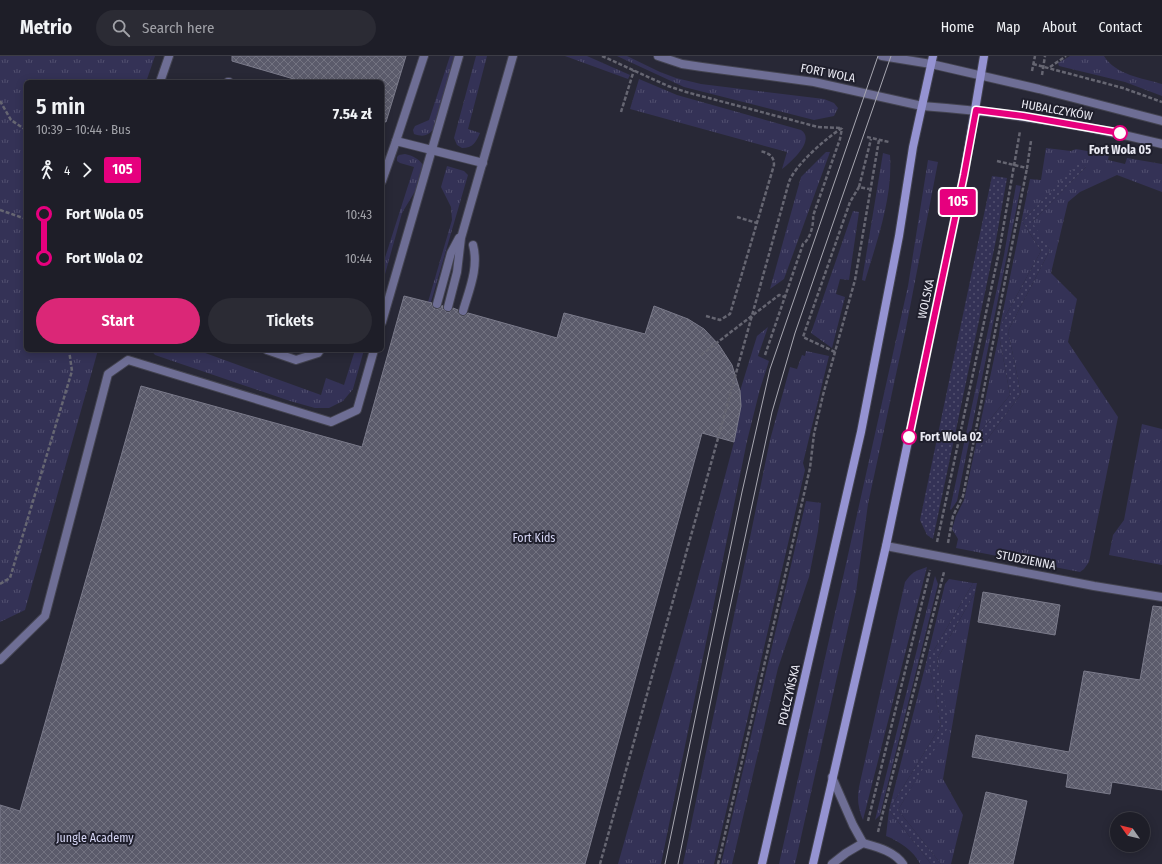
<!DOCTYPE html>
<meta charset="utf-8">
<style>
:root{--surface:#1e1e28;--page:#2b2b34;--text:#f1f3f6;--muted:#a1a2a8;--line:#3c3c45;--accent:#db2777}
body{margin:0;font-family:"Fira Sans Condensed",sans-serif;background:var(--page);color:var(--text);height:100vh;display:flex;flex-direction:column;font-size:15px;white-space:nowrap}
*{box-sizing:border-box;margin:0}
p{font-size:13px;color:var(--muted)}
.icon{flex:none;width:22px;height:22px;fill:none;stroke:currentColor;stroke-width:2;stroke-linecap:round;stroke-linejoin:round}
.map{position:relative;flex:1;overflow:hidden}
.sheet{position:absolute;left:24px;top:24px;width:360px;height:272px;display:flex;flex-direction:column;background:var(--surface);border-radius:6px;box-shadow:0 2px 10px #0003,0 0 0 1px var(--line)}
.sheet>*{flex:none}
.badge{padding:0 8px;border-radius:3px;font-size:14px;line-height:26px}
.needle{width:26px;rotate:304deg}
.buttons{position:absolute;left:1110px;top:756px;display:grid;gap:8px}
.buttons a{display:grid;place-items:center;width:40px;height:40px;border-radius:50%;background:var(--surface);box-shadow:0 2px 10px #0003,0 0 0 1px var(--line);font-size:20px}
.map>.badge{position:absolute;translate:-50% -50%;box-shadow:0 0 0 2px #fff}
.legs{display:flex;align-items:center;gap:6px;height:44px;padding:0 12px;font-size:13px}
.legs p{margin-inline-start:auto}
.overview{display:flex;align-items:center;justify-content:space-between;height:68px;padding:0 12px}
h1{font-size:22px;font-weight:600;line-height:30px}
.primary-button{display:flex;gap:8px;margin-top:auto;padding:8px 12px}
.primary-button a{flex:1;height:46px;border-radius:24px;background:var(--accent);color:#fff;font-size:16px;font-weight:600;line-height:46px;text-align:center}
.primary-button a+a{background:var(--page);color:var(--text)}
ul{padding:0 12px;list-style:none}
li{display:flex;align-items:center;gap:14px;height:44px;font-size:15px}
li i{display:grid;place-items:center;width:6px;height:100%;margin:0 5px;background:currentColor}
li i::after{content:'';width:10px;height:10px;margin:-5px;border:3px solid;border-radius:50%;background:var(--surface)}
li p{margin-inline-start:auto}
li:first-child i{background:linear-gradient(#0000 50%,currentColor 0)}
li:last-child i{background:linear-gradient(currentColor 50%,#0000 0)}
header{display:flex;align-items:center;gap:24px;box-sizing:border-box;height:56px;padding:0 20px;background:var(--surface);border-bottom:1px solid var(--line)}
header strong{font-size:19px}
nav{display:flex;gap:22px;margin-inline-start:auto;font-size:14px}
.search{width:280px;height:36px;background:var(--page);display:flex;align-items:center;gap:10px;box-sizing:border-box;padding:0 14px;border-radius:22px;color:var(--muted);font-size:15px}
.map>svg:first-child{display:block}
.grass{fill:url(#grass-tufts)}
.park{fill:url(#park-dots)}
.building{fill:url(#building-cross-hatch);stroke:#7b7b8b}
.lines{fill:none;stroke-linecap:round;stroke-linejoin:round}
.service-casing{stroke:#434350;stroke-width:10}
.minor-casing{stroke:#434350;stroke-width:10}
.tertiary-casing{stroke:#434350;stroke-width:10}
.secondary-casing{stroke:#434350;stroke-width:10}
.path{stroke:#666672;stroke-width:2.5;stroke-dasharray:4 2;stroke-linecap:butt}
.service{stroke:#6e6e95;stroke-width:8}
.minor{stroke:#6e6e95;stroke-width:8}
.tertiary{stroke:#6e6e95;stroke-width:8}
.secondary{stroke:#9593d2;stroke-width:8}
.tram{stroke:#a7a7b1;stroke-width:1}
.line-1-casing{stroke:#fff;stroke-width:9}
.line-1{stroke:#e6007e;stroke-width:6}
.stop-1-dot{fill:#fff;stroke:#e6007e;stroke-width:2}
.labels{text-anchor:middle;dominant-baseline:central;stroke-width:4;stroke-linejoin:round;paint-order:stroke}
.street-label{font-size:12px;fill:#eaeaf3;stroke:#1f1f2c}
.stop-label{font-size:12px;font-weight:bold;fill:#eaeaf3;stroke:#1f1f2c}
.park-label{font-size:12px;fill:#d6d6f5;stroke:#1f1f2c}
</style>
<header>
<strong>Metrio</strong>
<div class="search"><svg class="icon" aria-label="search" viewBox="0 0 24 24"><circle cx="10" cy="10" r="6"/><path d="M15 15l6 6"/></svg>Search here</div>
<nav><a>Home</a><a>Map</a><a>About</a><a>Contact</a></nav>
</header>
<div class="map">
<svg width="1162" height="808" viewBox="0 0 1162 808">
<defs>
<pattern id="grass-tufts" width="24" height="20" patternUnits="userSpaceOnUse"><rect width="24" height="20" fill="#343256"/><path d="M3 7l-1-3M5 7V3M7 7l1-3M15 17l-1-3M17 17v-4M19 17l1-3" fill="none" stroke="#52506f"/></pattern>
<pattern id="park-dots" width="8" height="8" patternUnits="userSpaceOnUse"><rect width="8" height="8" fill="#343256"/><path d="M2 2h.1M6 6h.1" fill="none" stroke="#52506f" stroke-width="1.8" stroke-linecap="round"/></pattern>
<pattern id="building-cross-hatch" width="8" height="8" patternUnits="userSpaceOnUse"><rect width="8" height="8" fill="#5b5b6b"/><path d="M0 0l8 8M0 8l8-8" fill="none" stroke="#737381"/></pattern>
</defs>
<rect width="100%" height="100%" fill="#282836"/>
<g class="grass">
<polygon points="0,0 155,0 146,26 26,26 26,294 98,294 25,554 0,566"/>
<path d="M450 0H456L433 74C427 80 423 81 414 78L413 74 415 70 429 64Z"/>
<path d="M476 0H487L468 73 480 77C476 86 473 92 462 92L457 89 454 82Z"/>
<polygon points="565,0 587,0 630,19 628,23"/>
<polygon points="617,0 627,0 660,16 676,22 701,28 824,43 834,47 838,52 834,60 814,64 684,31"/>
<path d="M1070 0H1104C1116 19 1142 22 1162 28V40L1125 26 1059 10 1058 7Z"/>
<path d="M639 23 677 39 801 74C816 84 791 106 782 113L787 96 630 53Z"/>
<polygon points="1046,92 1071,95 1076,93 1109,99 1108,104 1125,108 1127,102 1162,108 1162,136 1117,119 1080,136 1068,146 1051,217 1077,243 1068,286 1118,361 1089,506 1084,513 1080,516 956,492 958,483 952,473 956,460 964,444 975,393 980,393 1021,338 1008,275 1050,194 1031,167 1086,111 1079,108 1022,165 1041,195 1000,270 1030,123 1041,124"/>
<polygon points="826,96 830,96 784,223 770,233 801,121"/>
<path d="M883 97 890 99C893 141 877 185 865 225L862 224Z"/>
<path d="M405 98C413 100 418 102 423 109L417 132 402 157 382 229V211L414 111 400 107 397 105V101L399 99Z"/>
<polygon points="928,104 938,106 906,272 868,448 856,536 795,808 779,808 908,230"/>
<polygon points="447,110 464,115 468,119 431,246 428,246 452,164 451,151 441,131"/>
<polygon points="1016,129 1021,130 957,445 951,454 950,453 1004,199"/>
<polygon points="853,155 859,156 849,224 840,223 836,238 845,241 832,292 811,277"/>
<polygon points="768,271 758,300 769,305 760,333 747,385 661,808 618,808 693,541 734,386 741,350 740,335 757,280"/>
<polygon points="999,279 1010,339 978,378"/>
<polygon points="151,294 197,294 321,339 326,322 344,329 355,294 364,294 353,333 343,345 329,352 315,352 290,345 155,299"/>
<polygon points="806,295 829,300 803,407 805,414 714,808 683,808 770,384 790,311 797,313 802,299 805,300"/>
<polygon points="1142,368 1162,373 1162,509 1109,499 1113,479 1124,464"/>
<polygon points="806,445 821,447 818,475 809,521 778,612 732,808 721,808"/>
<path d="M927 511 863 764C858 752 857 743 859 731L905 526C912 516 915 515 927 511Z"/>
<polygon points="935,520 938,528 880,759 875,764"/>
<polygon points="949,523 973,527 934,594 929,594 945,528"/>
<polygon points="975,537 943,723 963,759 951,808 941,808 898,754 948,670 937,603"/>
<path d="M926 607H929L941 669 889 754 931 808H920C914 795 899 785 886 780L889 754Z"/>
</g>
<g class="park">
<polygon points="1079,107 1086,111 1032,166 1050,194 1008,275 1021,338 980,393 975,393 978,378 1010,339 999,279 1000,270 1041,195 1022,165"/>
<polygon points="992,120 1007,122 996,184 933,483 927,479 920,464"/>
<polygon points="973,527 977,527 975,537 937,603 949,670 898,754 941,808 931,808 889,754 941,669 929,608 926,607 929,594 934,594"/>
</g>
<g class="building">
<polygon points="232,0 406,0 386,66 382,65 382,26 304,26 232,5"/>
<polygon points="404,240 432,247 433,252 436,253 441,252 442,249 443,253 446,256 450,256 453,252 458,254 459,258 462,260 466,259 468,257 557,282 564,257 645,278 654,250 688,263 704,273 719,289 732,309 740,335 741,350 734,386 702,377 585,808 0,808 0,749 20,755 141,330 362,391"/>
<polygon points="983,536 1060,549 1055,579 978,566"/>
<polygon points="1153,550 1162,551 1162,734 1112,726 1110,738 1066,731 1068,718 972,701 976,679 1069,696 1084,615 1140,624"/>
<polygon points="986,736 1027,745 1013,808 969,808"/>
</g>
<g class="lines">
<defs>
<g id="service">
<polyline points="160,26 169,0"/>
<polyline points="228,26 229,26"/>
<polyline points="396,85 424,0"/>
<polyline points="382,125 396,85 483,107"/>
<polyline points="437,248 451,197 459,182"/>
<polyline points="448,251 457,216 461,182 513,0"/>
<path d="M463 255C469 234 479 212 473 189"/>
<polyline points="382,266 459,0"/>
<polyline points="267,294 296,304 318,297 320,294"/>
<polyline points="0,604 45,560 108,318 128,304 331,366 357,354 374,294"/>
<polyline points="832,721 853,769 863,787"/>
<path d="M832 808 846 797 863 787C877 791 894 795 903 808"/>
</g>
<g id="minor">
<polyline points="658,0 682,8 702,11 814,26 922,50"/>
<polyline points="882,0 931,8"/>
<polyline points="886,490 1094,530 1162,541"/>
</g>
<g id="tertiary">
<polyline points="931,8 1039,33 1162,65"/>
<path d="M922 50C1003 56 1083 68 1162 88"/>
</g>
<g id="secondary">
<polyline points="762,808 861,376 899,180 913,91 933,0"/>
<polyline points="813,808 886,490 964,119 984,0"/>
</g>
</defs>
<use href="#service" class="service-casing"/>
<use href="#minor" class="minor-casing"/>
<use href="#tertiary" class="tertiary-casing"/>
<use href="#secondary" class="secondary-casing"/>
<g class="path">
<polyline points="602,0 668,30 686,36 818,71 841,72"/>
<polyline points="1033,8 1123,32 1162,46"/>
<polyline points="1050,11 1066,0"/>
<polyline points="1032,15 1035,0"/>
<polyline points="1042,19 1045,0"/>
<polyline points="0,45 11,64 26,74"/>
<polyline points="621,56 634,14"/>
<polyline points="867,81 889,86"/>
<polyline points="997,105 1027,112 1031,85"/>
<polyline points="859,131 871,83"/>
<polyline points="0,154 26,163"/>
<polyline points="737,161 757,167"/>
<path d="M706 260 720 264 730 258 774 109C774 99 768 97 760 95"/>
<polyline points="835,296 803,281 850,146 859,131 869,133"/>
<polyline points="701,299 779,239 785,241"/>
<path d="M765 299 803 188C810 184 814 168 813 160L840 83 842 72"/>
<polyline points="937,486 999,196 1020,75"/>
<polyline points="948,487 953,460 963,440 1027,112"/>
<polyline points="0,528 10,522 72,315 69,294"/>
<polyline points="868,765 930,514"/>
<polyline points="878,776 944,516"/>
<path d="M600 808 789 126C795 109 826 82 842 72"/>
<polyline points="718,808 810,412 814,378 823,339 855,224 879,84"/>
</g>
<use href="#service" class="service"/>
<use href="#minor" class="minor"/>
<use href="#tertiary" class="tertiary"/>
<use href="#secondary" class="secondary"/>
<g class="tram">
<polyline points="665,808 742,436 770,313 878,0"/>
<polyline points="678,808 723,584 772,356 795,277 891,0"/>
</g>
</g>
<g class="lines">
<defs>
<polyline id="line-1" points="909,381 964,119 976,54 1023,60 1120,77"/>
</defs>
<use href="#line-1" class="line-1-casing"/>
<use href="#line-1" class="line-1"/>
</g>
<g class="stop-1-dot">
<circle cx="1120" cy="77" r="7"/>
<circle cx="909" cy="381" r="7"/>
</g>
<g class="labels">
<g class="street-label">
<text transform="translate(828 17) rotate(11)">FORT WOLA</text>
<text transform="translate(1057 54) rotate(10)">HUBALCZYKÓW</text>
<text transform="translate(926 243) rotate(-78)">WOLSKA</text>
<text transform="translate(1026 504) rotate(11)">STUDZIENNA</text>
<text transform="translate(789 639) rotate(-77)">POŁCZYŃSKA</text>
</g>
<g class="stop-label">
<text x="1120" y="94">Fort Wola 05</text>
<text x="920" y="381" text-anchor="start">Fort Wola 02</text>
</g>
<g class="park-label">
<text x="534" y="482">Fort Kids</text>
<text x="95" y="782">Jungle Academy</text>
</g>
</g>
</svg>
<div class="buttons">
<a><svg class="needle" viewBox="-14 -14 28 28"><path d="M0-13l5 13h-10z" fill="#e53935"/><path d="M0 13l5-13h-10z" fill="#a1a2a8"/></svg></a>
</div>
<b class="badge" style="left:958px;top:146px;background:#e6007e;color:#fff">105</b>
<section class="sheet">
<div class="overview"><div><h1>5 min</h1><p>10:39 – 10:44 · Bus</p></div><b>7.54 zł</b></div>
<div class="legs"><svg class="icon" aria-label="walk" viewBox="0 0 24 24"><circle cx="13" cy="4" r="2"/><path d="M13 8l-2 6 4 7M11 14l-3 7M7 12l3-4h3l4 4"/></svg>4<svg class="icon" aria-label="forward" viewBox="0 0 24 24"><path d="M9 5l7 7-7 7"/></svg><b class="badge" style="background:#e6007e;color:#fff">105</b></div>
<ul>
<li><i style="color:#e6007e"></i><b>Fort Wola 05</b><p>10:43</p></li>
<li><i style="color:#e6007e"></i><b>Fort Wola 02</b><p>10:44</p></li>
</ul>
<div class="primary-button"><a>Start</a><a>Tickets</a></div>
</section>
</div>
